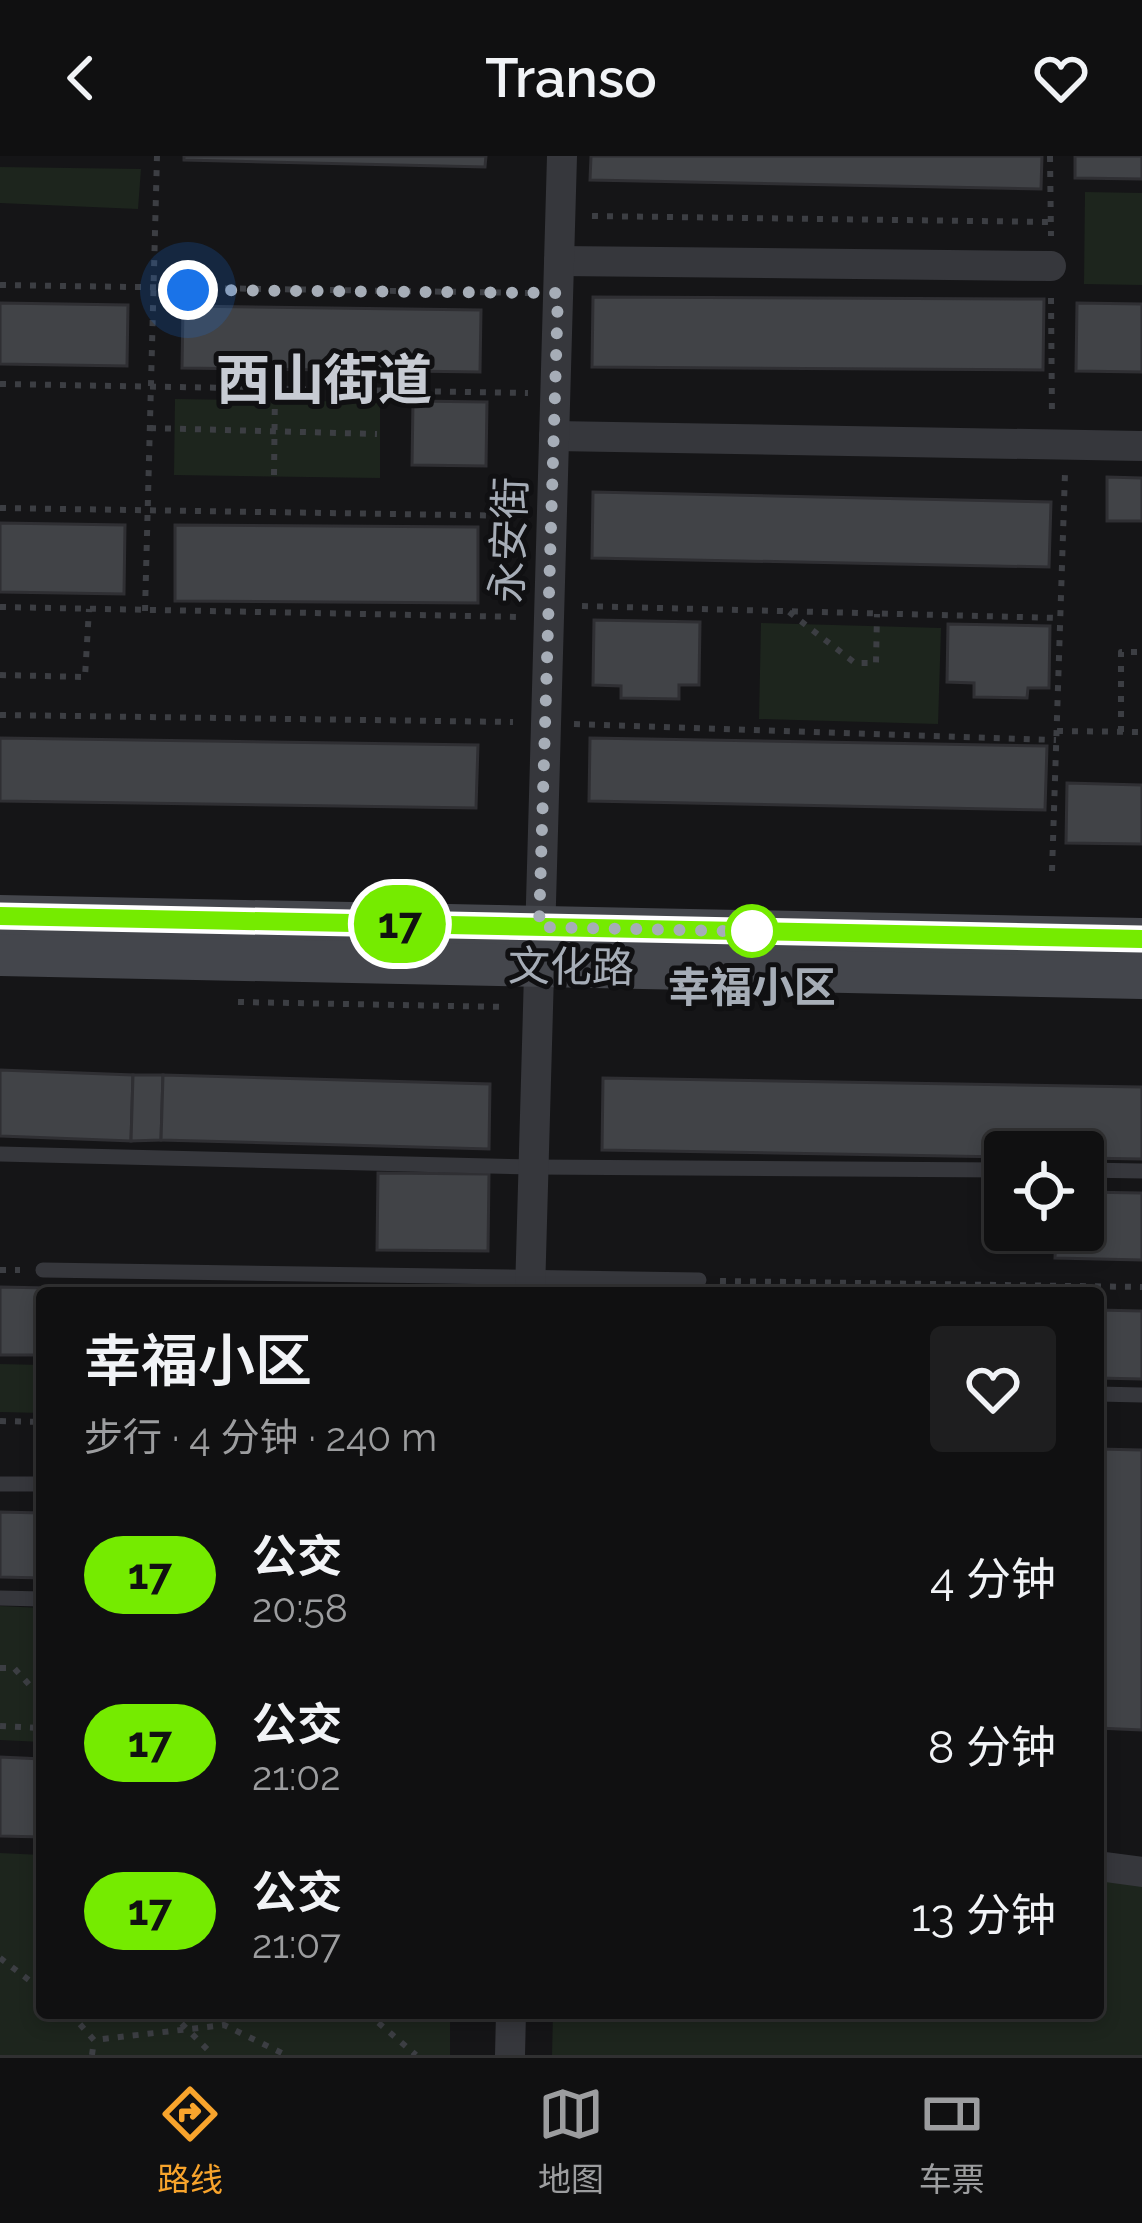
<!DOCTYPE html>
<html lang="zh">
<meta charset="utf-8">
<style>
:root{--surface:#101011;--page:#1e1e1f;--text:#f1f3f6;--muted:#9c9d9f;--line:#303031;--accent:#f8a42c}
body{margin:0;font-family:Raleway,"Noto Sans SC",sans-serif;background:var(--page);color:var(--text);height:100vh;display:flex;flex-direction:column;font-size:45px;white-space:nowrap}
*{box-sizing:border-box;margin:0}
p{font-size:39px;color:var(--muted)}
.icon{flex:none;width:66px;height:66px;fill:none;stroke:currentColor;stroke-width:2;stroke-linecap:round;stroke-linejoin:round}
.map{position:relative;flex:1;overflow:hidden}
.drawer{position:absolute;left:36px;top:1131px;width:1068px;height:732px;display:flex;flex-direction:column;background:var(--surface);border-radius:12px;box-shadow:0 6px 18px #0003,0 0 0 3px var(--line)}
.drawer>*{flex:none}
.badge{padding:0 24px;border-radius:39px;font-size:42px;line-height:78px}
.fabs{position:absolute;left:984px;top:975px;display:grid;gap:24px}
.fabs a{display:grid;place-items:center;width:120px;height:120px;border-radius:12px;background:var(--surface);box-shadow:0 6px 18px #0003,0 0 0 3px var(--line);font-size:60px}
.you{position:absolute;width:60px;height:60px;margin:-30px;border:9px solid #fff;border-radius:50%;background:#1a73e8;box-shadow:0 0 0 18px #1a73e833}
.map>.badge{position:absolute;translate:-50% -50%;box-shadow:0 0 0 6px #fff}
.round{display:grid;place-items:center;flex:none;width:126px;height:126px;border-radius:12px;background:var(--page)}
.headline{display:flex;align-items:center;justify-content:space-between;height:204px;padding:0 48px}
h1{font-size:57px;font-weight:600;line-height:90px}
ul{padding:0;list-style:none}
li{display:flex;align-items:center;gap:36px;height:168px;padding:0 48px}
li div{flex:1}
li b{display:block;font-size:45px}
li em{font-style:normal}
li .badge{min-width:132px;font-weight:700;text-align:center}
header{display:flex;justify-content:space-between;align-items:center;height:156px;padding:0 48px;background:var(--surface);font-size:54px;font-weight:600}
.tab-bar{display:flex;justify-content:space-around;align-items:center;height:168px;border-top:3px solid var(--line);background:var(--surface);font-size:33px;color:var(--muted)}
.tab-bar a{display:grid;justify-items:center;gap:6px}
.tab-bar .active{color:var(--accent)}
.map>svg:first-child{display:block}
.green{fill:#1d251d}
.building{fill:#414347;stroke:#2f2f33;stroke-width:3}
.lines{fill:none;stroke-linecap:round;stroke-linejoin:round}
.path{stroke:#3c3e43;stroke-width:6;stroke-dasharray:6 9;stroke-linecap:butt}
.service{stroke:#36373c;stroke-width:15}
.minor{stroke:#36373c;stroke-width:30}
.secondary{stroke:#44464c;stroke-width:42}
.line-casing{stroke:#fff;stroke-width:27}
.line{stroke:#75eb00;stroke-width:18}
.walk{stroke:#a6adb7;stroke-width:12;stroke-dasharray:0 21.6}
.stop-dot{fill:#fff;stroke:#75eb00;stroke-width:6}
.labels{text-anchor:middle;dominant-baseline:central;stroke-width:10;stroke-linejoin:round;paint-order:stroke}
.street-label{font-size:42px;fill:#a6adb7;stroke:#101012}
.stop-label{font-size:42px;font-weight:bold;fill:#a6adb7;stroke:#101012}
.district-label{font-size:54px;font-weight:bold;fill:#c7cbd3;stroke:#101012}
</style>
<header><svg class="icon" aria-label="back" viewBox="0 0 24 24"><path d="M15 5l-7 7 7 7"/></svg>Transo<svg class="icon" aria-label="heart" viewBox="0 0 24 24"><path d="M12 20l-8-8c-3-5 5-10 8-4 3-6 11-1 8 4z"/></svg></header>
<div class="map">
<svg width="1142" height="1899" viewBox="0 0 1142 1899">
<rect width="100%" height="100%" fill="#151517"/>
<g class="green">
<polygon points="0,11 141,13 138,53 0,47"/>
<polygon points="1085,36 1142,37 1142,129 1084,128"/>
<polygon points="175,243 380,246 380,322 174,319"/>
<polygon points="761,467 941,472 938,568 759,563"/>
<polygon points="0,1208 42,1209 42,1257 0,1256"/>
<polygon points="0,1450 42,1452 42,1586 0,1584"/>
<polygon points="0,1697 42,1699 42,1857 450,1857 450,1899 0,1899"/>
<polygon points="1098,1722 1142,1727 1142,1899 552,1899 553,1857 1098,1857"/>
</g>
<g class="building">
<polygon points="184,0 486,0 485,11 184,4"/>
<polygon points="591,0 1042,0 1041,33 590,24"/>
<polygon points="1075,0 1142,0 1142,23 1075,22"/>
<polygon points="593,141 1044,143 1043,214 592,211"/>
<polygon points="0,147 128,149 127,210 0,208"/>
<polygon points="1077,147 1142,148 1142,216 1076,215"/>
<polygon points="183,150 481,154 480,216 182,212"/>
<polygon points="413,245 487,246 486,310 412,309"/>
<polygon points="1107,321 1142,322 1142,365 1107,365"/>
<polygon points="593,336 1051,346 1049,411 592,402"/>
<polygon points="0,367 125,369 124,438 0,436"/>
<polygon points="175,369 478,371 478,447 175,445"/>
<polygon points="594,464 700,466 699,529 679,529 679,543 621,542 621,530 593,529"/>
<polygon points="948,468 1050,470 1049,532 1028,532 1027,542 974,541 974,527 947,526"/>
<polygon points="0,582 478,589 476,652 0,645"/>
<polygon points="590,582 1047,590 1045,654 589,645"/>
<polygon points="1067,627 1142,629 1142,688 1066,687"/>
<polygon points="0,914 133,919 131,985 0,980"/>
<polygon points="133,919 163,919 161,984 131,985"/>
<polygon points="163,919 490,928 489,993 161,984"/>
<polygon points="603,922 1142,931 1142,1003 1083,1002 1083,996 1005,996 1005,1001 602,994"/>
<polygon points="378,1017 489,1018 488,1095 377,1094"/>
<polygon points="1083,1036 1142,1037 1142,1104 1055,1102 1056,1074 1083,1074"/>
<polygon points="0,1131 297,1137 42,1137 42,1199 0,1199"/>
<polygon points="1098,1154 1142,1155 1142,1223 1098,1222"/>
<polygon points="1098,1293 1142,1294 1142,1574 1098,1572"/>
<polygon points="0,1356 42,1357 42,1422 0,1421"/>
<polygon points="0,1601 42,1603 42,1681 0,1680"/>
</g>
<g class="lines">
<g class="path">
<polyline points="1050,0 1051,80"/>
<polyline points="592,60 1051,66"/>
<polyline points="0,129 531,137"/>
<polyline points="1051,142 1052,260"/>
<polyline points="0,228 528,237"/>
<polyline points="150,272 377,278"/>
<polyline points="274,319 275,234"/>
<polyline points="0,352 524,360"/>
<polyline points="582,450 1061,462"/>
<polyline points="0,451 521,461"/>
<polyline points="145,455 157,0"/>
<polyline points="789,456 855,507 876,507 877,458"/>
<polyline points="0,519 85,521 89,453"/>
<polyline points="0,559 513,566"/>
<polyline points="574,568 1056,584"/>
<polyline points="1057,575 1142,576"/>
<polyline points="1121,576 1121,496 1142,496"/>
<polyline points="1052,715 1065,317"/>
<polyline points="238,846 506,851"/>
<polyline points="0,1114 20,1114"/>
<polyline points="720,1125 1142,1131"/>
<polyline points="0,1265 42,1266"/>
<polyline points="0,1512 14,1512 34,1534 42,1531"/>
<polyline points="0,1570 42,1572"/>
<polyline points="0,1802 42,1834"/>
<polyline points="70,1857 94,1884 224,1869 286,1899"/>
<polyline points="171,1857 213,1899"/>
<polyline points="367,1857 416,1899"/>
<polyline points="92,1899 94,1884"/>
</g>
<g class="service">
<polyline points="0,998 533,1011 1005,1014"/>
<polyline points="1083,1014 1142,1015"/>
<polyline points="43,1114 699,1124"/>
<polyline points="1098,1238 1142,1239"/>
<polyline points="0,1328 42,1328"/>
<polyline points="0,1442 42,1443"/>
</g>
<g class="minor">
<polyline points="559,105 1051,110"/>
<polyline points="554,280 1142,290"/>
<polyline points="530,1137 562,0"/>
<polyline points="1098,1710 1142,1716"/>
<polyline points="510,1899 511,1857"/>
</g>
<g class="secondary">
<polyline points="0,760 1142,783"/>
<polyline points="0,799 1142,822"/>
</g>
</g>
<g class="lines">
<defs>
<polyline id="line" points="0,760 1142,783"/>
</defs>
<use href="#line" class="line-casing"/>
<use href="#line" class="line"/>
<polyline class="walk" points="188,134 558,137 539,771 771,776 752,775"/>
</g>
<circle class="stop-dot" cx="752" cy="775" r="24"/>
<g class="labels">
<g class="street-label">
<text transform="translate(509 384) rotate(-88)">永安街</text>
<text transform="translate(571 811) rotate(1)">文化路</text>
</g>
<g class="stop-label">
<text x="752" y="831">幸福小区</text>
</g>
<g class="district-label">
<text x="324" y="224">西山街道</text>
</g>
</g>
</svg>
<div class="fabs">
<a><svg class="icon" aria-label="locate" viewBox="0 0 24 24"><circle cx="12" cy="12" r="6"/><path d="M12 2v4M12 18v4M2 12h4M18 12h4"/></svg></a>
</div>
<div class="you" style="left:188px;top:134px"></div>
<b class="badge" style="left:400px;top:768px;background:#75eb00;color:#111">17</b>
<section class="drawer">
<div class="headline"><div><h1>幸福小区</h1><p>步行 · 4 分钟 · 240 m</p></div><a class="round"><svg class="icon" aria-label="heart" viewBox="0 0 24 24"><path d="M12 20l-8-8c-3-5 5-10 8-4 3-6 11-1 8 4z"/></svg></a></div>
<ul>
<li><span class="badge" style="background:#75eb00;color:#111">17</span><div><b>公交</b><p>20:58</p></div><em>4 分钟</em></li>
<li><span class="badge" style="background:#75eb00;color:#111">17</span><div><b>公交</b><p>21:02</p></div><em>8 分钟</em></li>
<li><span class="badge" style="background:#75eb00;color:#111">17</span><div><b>公交</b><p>21:07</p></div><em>13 分钟</em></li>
</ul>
</section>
</div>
<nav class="tab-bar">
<a class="active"><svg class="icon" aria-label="directions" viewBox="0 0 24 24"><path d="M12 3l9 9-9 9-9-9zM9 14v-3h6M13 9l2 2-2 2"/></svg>路线</a>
<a><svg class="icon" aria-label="map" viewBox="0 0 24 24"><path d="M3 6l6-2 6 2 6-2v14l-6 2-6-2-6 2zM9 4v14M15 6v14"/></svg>地图</a>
<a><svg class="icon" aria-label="tickets" viewBox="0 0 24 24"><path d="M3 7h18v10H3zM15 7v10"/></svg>车票</a>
</nav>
